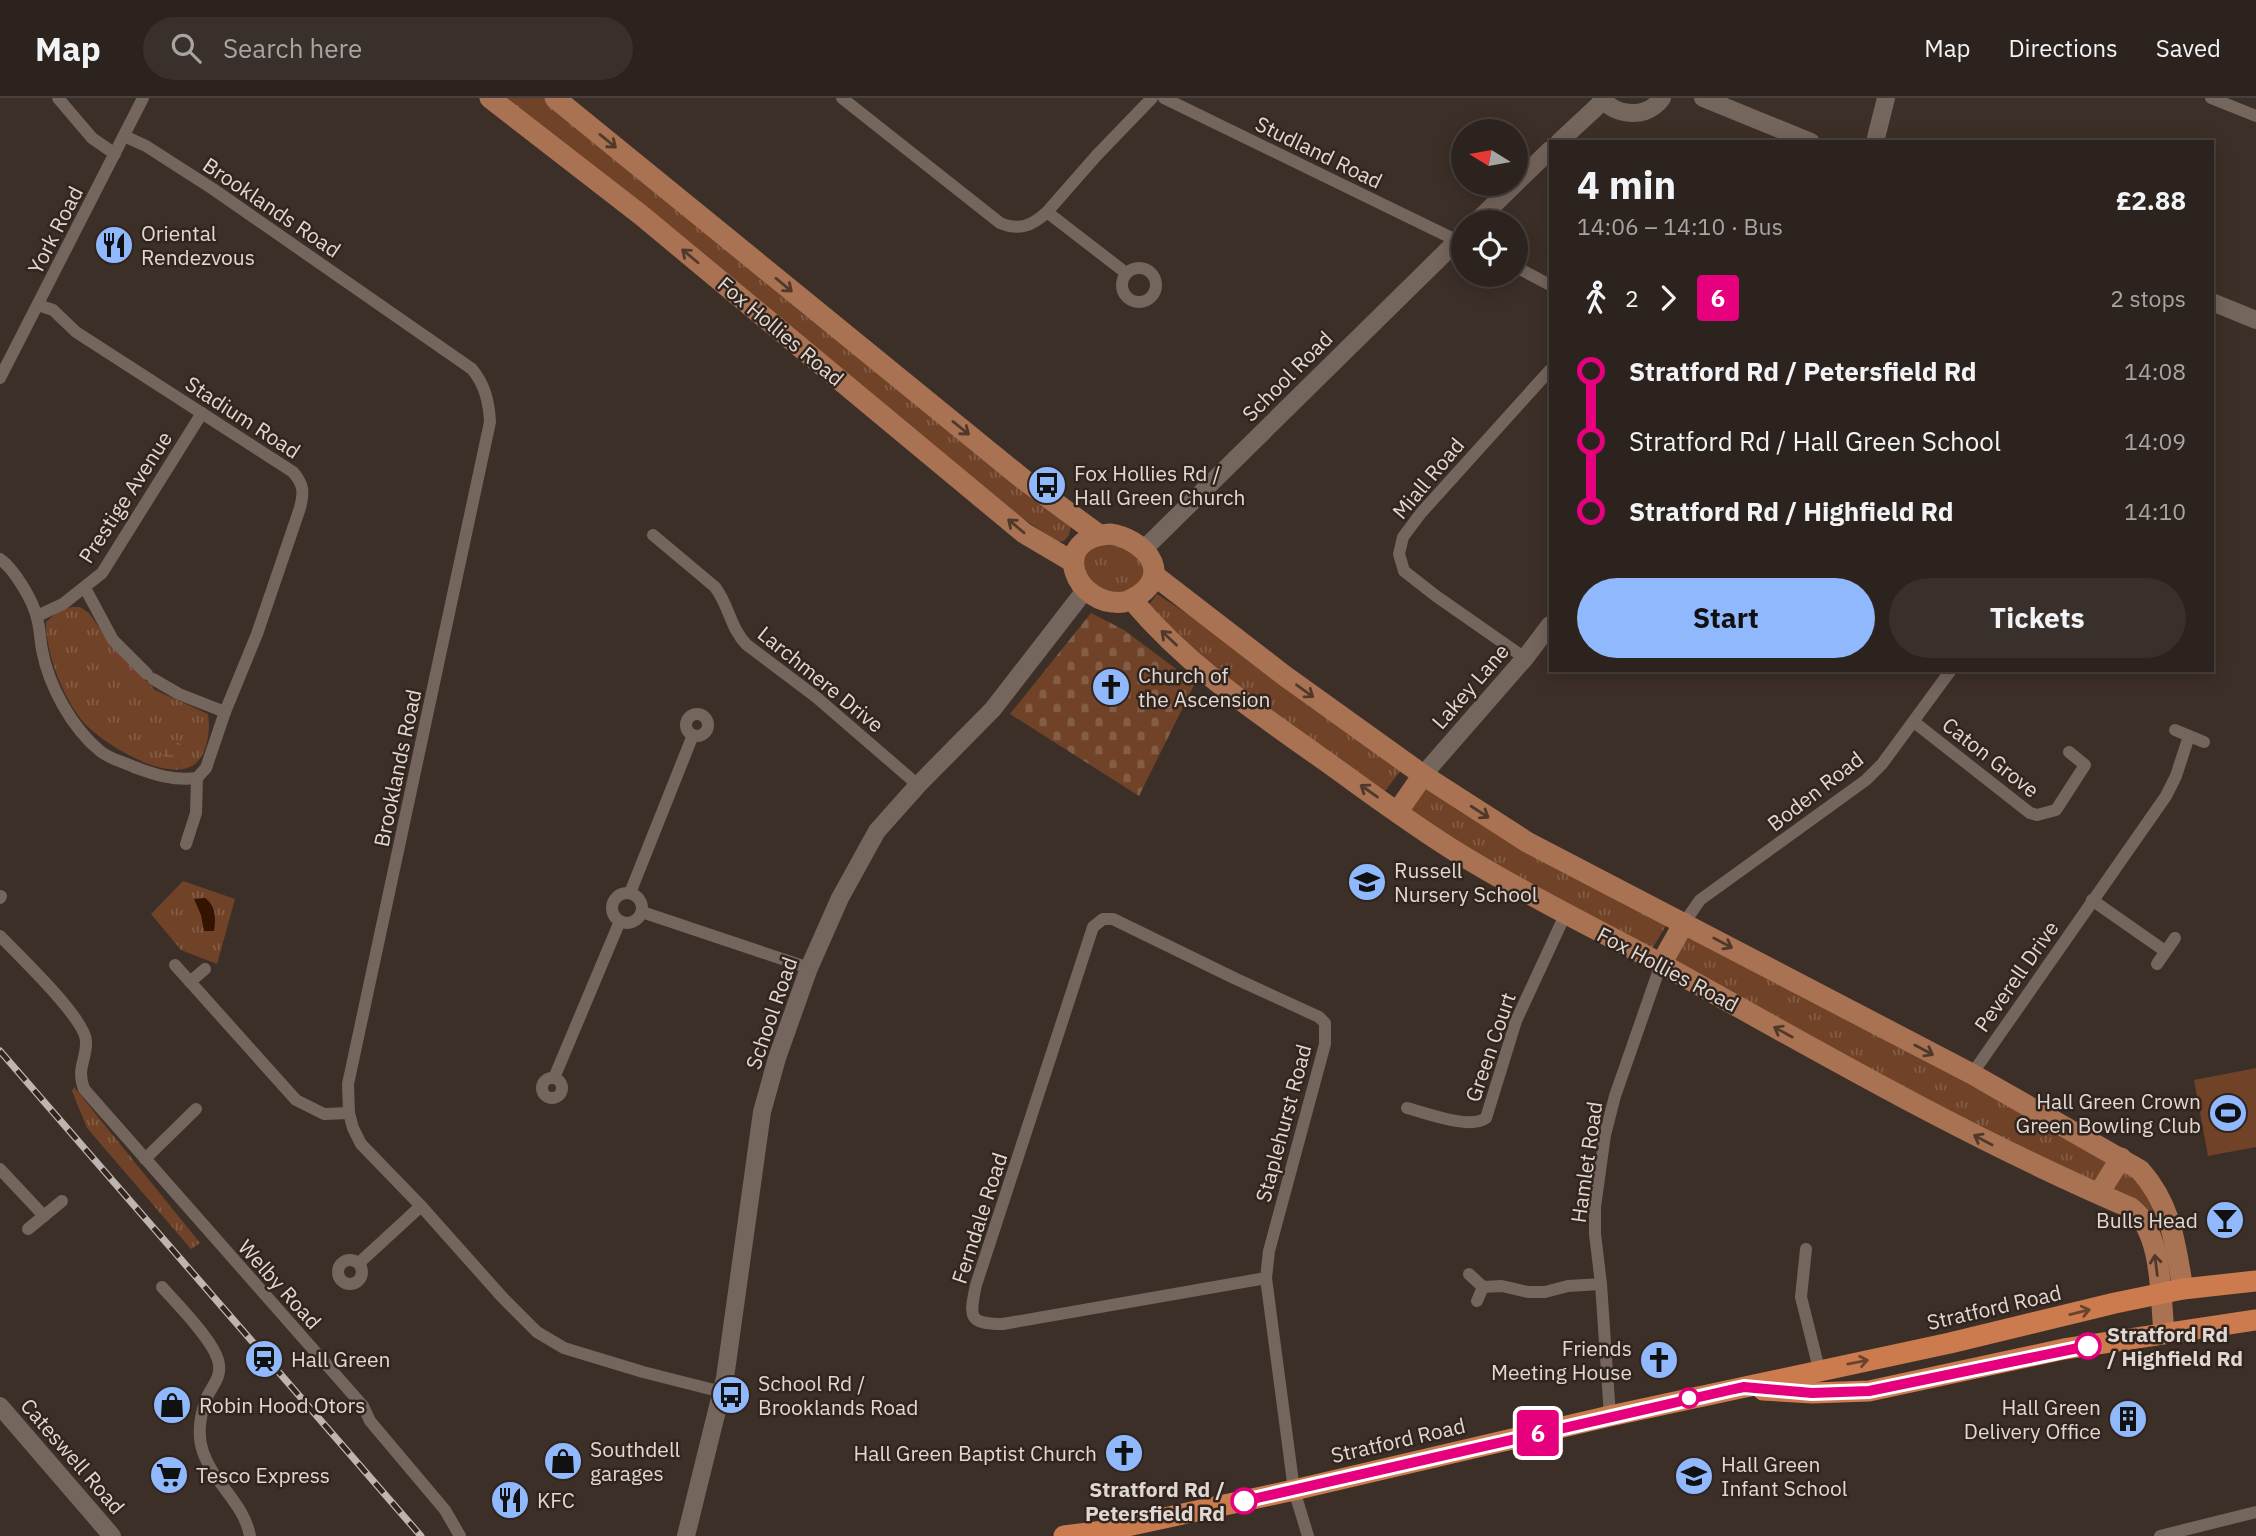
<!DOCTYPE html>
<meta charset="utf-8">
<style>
:root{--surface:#2d231e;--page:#392f2b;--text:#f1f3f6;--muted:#a7a4a4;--line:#48403c;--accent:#8fb8fd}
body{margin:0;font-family:"IBM Plex Sans",sans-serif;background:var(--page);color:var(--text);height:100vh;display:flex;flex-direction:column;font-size:26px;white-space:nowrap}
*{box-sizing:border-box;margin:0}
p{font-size:23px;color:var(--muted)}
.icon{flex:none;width:38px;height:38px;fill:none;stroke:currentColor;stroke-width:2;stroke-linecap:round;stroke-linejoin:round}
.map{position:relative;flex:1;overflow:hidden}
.panel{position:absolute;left:1549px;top:42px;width:665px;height:532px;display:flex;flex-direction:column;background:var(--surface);border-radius:0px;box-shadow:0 4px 18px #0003,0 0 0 2px var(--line)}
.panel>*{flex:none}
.badge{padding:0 14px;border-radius:5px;font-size:24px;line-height:46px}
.needle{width:46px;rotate:281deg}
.fabs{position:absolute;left:1451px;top:21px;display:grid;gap:14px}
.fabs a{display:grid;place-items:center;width:77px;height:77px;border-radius:50%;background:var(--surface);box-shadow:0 4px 18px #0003,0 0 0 2px var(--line);font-size:35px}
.map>.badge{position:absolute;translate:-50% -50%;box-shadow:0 0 0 4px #fff}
.legs{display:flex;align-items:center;gap:10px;height:77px;padding:0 28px;font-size:23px}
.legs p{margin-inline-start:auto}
.headline{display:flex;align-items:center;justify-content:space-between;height:119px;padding:0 28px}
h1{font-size:38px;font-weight:800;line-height:52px}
.action{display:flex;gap:14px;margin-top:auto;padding:14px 28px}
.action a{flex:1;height:80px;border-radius:42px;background:var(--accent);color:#111;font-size:28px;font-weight:800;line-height:80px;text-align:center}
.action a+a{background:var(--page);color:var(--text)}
ul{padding:0 28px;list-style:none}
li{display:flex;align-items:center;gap:24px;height:70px;font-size:26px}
li i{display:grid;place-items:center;width:10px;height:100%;margin:0 9px;background:currentColor}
li i::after{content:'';width:18px;height:18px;margin:-9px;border:5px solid;border-radius:50%;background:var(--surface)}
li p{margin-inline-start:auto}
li:first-child i{background:linear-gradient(#0000 50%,currentColor 0)}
li:last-child i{background:linear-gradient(currentColor 50%,#0000 0)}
header{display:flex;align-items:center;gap:42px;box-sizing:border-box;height:98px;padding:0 35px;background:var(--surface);border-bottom:2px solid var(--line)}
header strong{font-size:33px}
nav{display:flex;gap:38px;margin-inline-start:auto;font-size:24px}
.search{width:490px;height:63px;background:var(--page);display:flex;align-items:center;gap:18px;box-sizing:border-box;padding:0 24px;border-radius:38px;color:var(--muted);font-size:26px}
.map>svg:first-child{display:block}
.grass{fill:url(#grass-tufts)}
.wetland{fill:url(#wetland-marsh)}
.cemetery{fill:url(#cemetery-stones)}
.garden{fill:#704228}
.water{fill:#331401}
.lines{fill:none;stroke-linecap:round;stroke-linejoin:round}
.street{stroke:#74655d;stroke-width:12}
.secondary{stroke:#74655d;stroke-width:18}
.primary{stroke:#a87253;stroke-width:21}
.highway{stroke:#cb7b4d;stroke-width:21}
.rail-casing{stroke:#beb5b0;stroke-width:7}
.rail{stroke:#32251e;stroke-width:4.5;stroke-dasharray:13;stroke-linecap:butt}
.oneway{stroke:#50382b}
.oneway2{stroke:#68432e}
.line-1-casing{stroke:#fff;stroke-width:16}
.line-1{stroke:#e6007e;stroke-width:10}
.stop-1-dot{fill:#fff;stroke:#e6007e;stroke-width:3.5}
.labels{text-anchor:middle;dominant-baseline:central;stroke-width:5;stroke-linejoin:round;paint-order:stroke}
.street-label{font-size:21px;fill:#e0d8d3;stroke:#32251e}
.poi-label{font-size:21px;fill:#e0d8d3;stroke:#32251e;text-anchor:start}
.stop-label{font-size:21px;font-weight:bold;fill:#e0d8d3;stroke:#32251e;text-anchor:start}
</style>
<header>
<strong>Map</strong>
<div class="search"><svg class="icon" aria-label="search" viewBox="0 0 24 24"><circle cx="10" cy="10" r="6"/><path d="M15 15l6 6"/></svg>Search here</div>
<nav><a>Map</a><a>Directions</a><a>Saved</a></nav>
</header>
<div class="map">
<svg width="2256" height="1438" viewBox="0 0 2256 1438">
<defs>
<pattern id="grass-tufts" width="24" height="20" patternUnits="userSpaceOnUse" patternTransform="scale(1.75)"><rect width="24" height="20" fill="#704228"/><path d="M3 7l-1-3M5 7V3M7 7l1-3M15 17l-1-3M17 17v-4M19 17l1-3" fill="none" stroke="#845d46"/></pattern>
<pattern id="wetland-marsh" width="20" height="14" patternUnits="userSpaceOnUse" patternTransform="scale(1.75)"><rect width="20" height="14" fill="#704228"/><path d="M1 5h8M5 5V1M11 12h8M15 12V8" fill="none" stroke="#845d46"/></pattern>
<pattern id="cemetery-stones" width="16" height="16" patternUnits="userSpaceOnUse" patternTransform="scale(1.75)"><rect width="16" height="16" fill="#704228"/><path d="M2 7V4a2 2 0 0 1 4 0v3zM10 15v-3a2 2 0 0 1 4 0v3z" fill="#845d46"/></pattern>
</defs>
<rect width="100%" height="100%" fill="#3c2f28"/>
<g class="grass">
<polygon points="503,0 544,0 680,107 1071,428 1069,437 1064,443 1058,444 1010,412"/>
<path d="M1115 443 1140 457 1148 476C1141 482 1134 491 1126 493 1111 498 1084 486 1082 468 1082 464 1084 457 1085 452Z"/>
<polygon points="1157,496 1195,521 1401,672 1385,693 1323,652 1215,570 1148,508"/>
<path d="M71 509H80L89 515 111 546 155 592 208 616C210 629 209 641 204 653 187 699 107 648 86 627 64 603 46 557 46 524L55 516Z"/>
<polygon points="1426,688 1667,826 1652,851 1465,751 1410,711"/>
<polygon points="183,783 235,801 217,866 181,852 151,816"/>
<polygon points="1687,837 2006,1006 2108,1063 2095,1084 1994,1037 1673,863"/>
<polygon points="74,989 200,1145 191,1151 87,1030 72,993"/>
<polygon points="2125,1072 2140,1085 2155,1110 2152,1115 2113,1091"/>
</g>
<path class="wetland" d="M170 641C180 645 192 651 186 664H175L162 657 160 645Z"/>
<polygon class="cemetery" points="1091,515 1124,532 1195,585 1139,698 1010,616"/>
<polygon class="garden" points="2256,970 2256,1049 2208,1058 2194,982"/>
<path class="water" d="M205 800C216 808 216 820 214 833H204L201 817 194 801Z"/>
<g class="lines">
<g class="street">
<polyline points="58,0 92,40 115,56"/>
<path d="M842 0 1000 125C1019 133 1032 128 1047 114L1097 57 1152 0"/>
<polyline points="1164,0 1462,145"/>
<polyline points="2211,0 2256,18"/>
<path d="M124 38 146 48 213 91 472 271C485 287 489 304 490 324L348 986 349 1015 353 1030 361 1046 421 1108 503 1200 537 1234 564 1250 643 1274 722 1294"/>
<polyline points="1047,114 1126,175"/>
<polyline points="1516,169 1550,187"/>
<circle cx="1139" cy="187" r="17"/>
<polyline points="0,280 143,0"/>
<path d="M653 437 715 489C729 507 730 530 747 547L816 599 918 687"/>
<path d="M0 461C14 471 33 502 37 520 40 530 40 541 42 552 49 588 71 629 100 653 110 661 123 664 134 669 156 677 174 683 197 680L206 670 225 614 257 536 300 410C304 394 304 387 293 374L76 234 53 212 38 207"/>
<polyline points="85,490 113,542 147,576"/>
<polyline points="37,518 63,506 102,475 202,315"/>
<polyline points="1525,560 1436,498 1404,473 1399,456 1403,439 1421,415 1550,272"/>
<polyline points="153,581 179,596 225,614"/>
<circle cx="697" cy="627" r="11"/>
<polyline points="1914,624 2030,715 2037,717 2056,712 2085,667 2069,654"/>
<polyline points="2175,632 2204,644"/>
<polyline points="186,746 196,715 197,680"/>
<circle cx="627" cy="810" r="15"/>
<polyline points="630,795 693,637"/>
<polyline points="0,800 1,798"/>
<polyline points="2092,802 2165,853"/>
<polyline points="642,814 809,870"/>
<polyline points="1684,825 1700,802 1866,682 1882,666 1951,572"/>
<path d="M0 838C18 857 85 920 86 943 87 962 76 969 84 991L363 1308 370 1323 445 1412 460 1438"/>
<polyline points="2157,866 2175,840"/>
<polyline points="175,867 296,1002 324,1016 349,1015"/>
<polyline points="190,884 205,871"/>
<polyline points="1972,976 2166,698 2176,678 2189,638"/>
<polyline points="554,980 620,823"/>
<circle cx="552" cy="990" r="10"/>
<path d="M1407 1010C1426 1015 1470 1032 1486 1020L1516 923 1565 817"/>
<polyline points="145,1061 196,1011"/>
<polyline points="0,1071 44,1118"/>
<polyline points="28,1131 62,1103"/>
<polyline points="1806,1151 1801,1199 1819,1271"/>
<circle cx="350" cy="1174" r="12"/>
<polyline points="359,1165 421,1108"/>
<polyline points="1469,1176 1483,1189 1477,1203"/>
<path d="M1266 1180 1003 1226C968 1226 969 1219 976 1187L1093 829 1103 821H1113L1234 880 1319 919 1325 925V946L1269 1153 1266 1180 1294 1392 1308 1438"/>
<path d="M162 1189C177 1206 212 1241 218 1262 223 1279 212 1287 206 1301 200 1318 197 1337 203 1354 214 1386 244 1405 250 1438"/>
<polyline points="1483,1189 1502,1188 1528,1194 1545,1194 1568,1188 1601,1186"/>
<polyline points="1610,1318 1601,1186 1595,1136 1595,1109 1605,1037 1615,998 1661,866"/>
<polyline points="2160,1438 2256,1414"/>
</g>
<g class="secondary">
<path d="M1601 0C1617 19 1647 21 1662 0"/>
<polyline points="1703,0 1811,44"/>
<polyline points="1559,44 1603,3"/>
<polyline points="1875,44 1886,0"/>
<polyline points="1516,85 1550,52"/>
<polyline points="1476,124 1515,86"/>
<polyline points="2212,204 2256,222"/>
<polyline points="1144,451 1463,137"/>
<polyline points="1423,677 1525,560 1550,527"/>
<polyline points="0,1308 112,1438"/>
<polyline points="686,1438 725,1280 762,1014 777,960 809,870 840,800 877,733 918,687 993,611 1086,491"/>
</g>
<g class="primary">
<polyline points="490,0 641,117 1024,435 1073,464"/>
<polyline points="555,0 1023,381 1099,437"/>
<path d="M1110 436C1141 440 1174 473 1139 497 1134 500 1130 503 1124 504 1075 510 1047 440 1110 436Z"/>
<path d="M1154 477 1285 578 1423 677 1527 744 1972 976 2140 1072C2172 1108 2175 1146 2183 1191"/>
<path d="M1132 502C1186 566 1249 609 1317 657 1365 691 1412 727 1463 758 1528 798 1597 831 1665 868 1818 953 1969 1041 2131 1110 2163 1135 2160 1196 2164 1234"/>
<polyline points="1398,713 1423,677"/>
<polyline points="1661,866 1684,825"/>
<polyline points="2099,1095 2121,1060"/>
</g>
<g class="highway">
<polyline points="1763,1292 1812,1295 1869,1293 2064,1251 2256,1222"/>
<polyline points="1064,1438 1104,1433 1294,1392 1610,1318 1950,1245 2115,1205 2183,1191 2256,1183"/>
</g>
<defs>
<polyline id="rail" points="0,953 421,1438"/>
</defs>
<use href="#rail" class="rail-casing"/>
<use href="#rail" class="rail"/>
</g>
<defs><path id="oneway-shaft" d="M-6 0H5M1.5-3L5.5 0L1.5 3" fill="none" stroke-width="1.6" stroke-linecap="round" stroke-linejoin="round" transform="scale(1.75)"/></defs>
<g class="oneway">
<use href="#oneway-shaft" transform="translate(608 43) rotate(39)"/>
<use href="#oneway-shaft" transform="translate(690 158) rotate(-140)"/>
<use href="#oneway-shaft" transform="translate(784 187) rotate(40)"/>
<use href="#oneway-shaft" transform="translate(961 330) rotate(39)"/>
<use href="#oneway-shaft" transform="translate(1016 428) rotate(-140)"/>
<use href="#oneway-shaft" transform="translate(1169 540) rotate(-137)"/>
<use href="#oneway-shaft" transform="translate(1305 593) rotate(36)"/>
<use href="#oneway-shaft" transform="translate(1369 693) rotate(-145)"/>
<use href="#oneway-shaft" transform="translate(1480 714) rotate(33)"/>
<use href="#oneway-shaft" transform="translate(1723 845) rotate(28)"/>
<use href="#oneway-shaft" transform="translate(1783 934) rotate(-151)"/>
<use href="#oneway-shaft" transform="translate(1924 952) rotate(28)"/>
<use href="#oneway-shaft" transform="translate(1983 1042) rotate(-152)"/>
<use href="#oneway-shaft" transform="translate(2156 1167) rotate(-97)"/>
</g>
<g class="oneway2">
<use href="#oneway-shaft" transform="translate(2080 1214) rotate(-14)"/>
<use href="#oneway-shaft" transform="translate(1858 1264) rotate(-11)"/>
</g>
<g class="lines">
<defs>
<polyline id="line-1" points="1244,1403 1730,1292 1744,1289 1812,1295 1869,1293 2088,1248"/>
</defs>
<use href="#line-1" class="line-1-casing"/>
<use href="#line-1" class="line-1"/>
</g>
<defs>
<symbol id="restaurant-disc" viewBox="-11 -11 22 22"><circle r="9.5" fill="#8fb8fd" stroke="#32251e"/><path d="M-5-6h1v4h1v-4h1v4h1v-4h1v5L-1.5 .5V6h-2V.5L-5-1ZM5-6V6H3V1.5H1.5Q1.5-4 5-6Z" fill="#111"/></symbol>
<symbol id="bus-disc" viewBox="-11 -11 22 22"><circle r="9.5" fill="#8fb8fd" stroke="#32251e"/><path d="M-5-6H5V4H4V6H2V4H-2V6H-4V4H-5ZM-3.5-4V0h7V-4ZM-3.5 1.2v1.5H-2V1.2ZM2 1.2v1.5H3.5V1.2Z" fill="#111"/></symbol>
<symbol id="church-disc" viewBox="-11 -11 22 22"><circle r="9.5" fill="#8fb8fd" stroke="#32251e"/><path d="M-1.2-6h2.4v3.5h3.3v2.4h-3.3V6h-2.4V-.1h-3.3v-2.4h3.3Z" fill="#111"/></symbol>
<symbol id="school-disc" viewBox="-11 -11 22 22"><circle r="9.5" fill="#8fb8fd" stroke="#32251e"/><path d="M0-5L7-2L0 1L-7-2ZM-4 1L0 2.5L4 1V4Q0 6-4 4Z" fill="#111"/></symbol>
<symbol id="stadium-disc" viewBox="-11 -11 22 22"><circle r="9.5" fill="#8fb8fd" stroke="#32251e"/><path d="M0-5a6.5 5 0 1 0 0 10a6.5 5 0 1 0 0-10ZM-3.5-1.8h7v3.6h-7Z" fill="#111"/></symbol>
<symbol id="bar-disc" viewBox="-11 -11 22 22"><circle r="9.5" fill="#8fb8fd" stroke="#32251e"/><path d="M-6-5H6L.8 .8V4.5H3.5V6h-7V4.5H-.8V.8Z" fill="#111"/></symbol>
<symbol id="station-disc" viewBox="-11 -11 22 22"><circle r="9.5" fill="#8fb8fd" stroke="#32251e"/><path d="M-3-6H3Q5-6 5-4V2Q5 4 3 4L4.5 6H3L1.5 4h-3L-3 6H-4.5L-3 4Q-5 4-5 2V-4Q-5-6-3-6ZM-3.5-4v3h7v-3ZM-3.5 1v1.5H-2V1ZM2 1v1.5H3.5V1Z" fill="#111"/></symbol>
<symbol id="shop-disc" viewBox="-11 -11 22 22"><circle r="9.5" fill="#8fb8fd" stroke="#32251e"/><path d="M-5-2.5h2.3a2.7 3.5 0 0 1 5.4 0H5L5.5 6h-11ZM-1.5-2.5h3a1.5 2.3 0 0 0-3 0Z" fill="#111"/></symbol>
<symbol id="building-disc" viewBox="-11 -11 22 22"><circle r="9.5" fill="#8fb8fd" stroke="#32251e"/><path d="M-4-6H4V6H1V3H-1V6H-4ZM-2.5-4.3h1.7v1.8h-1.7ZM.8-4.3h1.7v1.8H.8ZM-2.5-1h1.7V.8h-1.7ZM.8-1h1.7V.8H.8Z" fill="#111"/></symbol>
<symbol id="supermarket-disc" viewBox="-11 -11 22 22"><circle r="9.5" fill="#8fb8fd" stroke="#32251e"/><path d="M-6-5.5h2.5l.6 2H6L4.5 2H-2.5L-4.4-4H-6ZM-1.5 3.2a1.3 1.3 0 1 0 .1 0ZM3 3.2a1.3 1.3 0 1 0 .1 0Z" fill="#111"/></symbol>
</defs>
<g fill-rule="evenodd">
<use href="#restaurant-disc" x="92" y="125" width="44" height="44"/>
<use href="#bus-disc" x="1025" y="365" width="44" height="44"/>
<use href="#church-disc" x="1089" y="567" width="44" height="44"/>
<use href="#school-disc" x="1345" y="762" width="44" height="44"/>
<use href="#stadium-disc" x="2206" y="993" width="44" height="44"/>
<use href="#bar-disc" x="2203" y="1100" width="44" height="44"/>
<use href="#station-disc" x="242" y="1239" width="44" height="44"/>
<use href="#church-disc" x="1637" y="1240" width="44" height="44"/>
<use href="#bus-disc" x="709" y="1275" width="44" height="44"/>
<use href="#shop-disc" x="150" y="1285" width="44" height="44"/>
<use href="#building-disc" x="2106" y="1299" width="44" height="44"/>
<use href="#church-disc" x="1102" y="1333" width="44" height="44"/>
<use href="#shop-disc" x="541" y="1341" width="44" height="44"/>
<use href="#supermarket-disc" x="147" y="1355" width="44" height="44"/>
<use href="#school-disc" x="1672" y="1356" width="44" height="44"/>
<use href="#restaurant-disc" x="488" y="1380" width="44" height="44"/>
</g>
<g class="stop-1-dot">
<circle cx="2088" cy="1248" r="12"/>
<circle cx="1689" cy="1300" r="9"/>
<circle cx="1244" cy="1403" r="12"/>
</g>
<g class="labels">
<g class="street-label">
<text transform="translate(1319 54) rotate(26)">Studland Road</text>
<text transform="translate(272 109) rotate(34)">Brooklands Road</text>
<text transform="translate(55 132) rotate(-63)">York Road</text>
<text transform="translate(781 233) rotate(40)">Fox Hollies Road</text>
<text transform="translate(1287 278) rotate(-45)">School Road</text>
<text transform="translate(243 319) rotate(33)">Stadium Road</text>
<text transform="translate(1428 380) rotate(-50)">Miall Road</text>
<text transform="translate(125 399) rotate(-57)">Prestige Avenue</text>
<text transform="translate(821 581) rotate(39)">Larchmere Drive</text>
<text transform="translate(1470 588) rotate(-49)">Lakey Lane</text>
<text transform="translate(1991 659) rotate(38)">Caton Grove</text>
<text transform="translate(397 670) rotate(-78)">Brooklands Road</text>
<text transform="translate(1815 693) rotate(-38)">Boden Road</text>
<text transform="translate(1668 871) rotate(28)">Fox Hollies Road</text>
<text transform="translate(2016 878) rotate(-55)">Peverell Drive</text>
<text transform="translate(771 915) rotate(-71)">School Road</text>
<text transform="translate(1490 949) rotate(-71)">Green Court</text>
<text transform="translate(1283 1025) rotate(-75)">Staplehurst Road</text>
<text transform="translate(1586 1064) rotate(-82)">Hamlet Road</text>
<text transform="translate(979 1120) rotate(-72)">Ferndale Road</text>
<text transform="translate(280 1186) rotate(48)">Welby Road</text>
<text transform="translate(1994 1209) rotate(-13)">Stratford Road</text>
<text transform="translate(1398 1342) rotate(-13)">Stratford Road</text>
<text transform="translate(73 1358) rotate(49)">Cateswell Road</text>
</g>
<g class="poi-label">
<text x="141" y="135">Oriental<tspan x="141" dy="24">Rendezvous</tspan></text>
<text x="1074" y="375">Fox Hollies Rd /<tspan x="1074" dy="24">Hall Green Church</tspan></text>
<text x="1138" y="577">Church of<tspan x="1138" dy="24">the Ascension</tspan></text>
<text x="1394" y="772">Russell<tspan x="1394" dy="24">Nursery School</tspan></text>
<text x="2201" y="1003" text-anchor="end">Hall Green Crown<tspan x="2201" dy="24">Green Bowling Club</tspan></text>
<text x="2198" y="1122" text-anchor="end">Bulls Head</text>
<text x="1632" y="1250" text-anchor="end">Friends<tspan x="1632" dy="24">Meeting House</tspan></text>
<text x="291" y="1261">Hall Green</text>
<text x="758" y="1285">School Rd /<tspan x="758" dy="24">Brooklands Road</tspan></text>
<text x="199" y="1307">Robin Hood Otors</text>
<text x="2101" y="1309" text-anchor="end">Hall Green<tspan x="2101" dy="24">Delivery Office</tspan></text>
<text x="590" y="1351">Southdell<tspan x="590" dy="24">garages</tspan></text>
<text x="1097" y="1355" text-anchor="end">Hall Green Baptist Church</text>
<text x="1721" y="1366">Hall Green<tspan x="1721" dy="24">Infant School</tspan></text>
<text x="196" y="1377">Tesco Express</text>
<text x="537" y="1402">KFC</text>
</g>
<g class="stop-label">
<text x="2107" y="1236">Stratford Rd<tspan x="2107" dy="24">/ Highfield Rd</tspan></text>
<text x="1225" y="1391" text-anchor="end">Stratford Rd /<tspan x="1225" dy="24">Petersfield Rd</tspan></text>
</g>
</g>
</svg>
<div class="fabs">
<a><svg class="needle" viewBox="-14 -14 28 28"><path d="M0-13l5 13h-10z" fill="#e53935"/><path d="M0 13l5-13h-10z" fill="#a7a4a4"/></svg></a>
<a><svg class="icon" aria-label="locate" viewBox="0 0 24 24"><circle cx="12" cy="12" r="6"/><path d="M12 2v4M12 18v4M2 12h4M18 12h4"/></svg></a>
</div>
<b class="badge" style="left:1538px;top:1335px;background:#e6007e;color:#fff">6</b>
<section class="panel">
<div class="headline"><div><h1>4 min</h1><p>14:06 – 14:10 · Bus</p></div><b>£2.88</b></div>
<div class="legs"><svg class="icon" aria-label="walk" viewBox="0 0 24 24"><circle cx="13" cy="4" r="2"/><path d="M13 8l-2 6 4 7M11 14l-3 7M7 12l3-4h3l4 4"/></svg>2<svg class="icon" aria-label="forward" viewBox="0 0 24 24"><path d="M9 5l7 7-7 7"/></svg><b class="badge" style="background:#e6007e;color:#fff">6</b><p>2 stops</p></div>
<ul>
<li><i style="color:#e6007e"></i><b>Stratford Rd / Petersfield Rd</b><p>14:08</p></li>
<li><i style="color:#e6007e"></i><span>Stratford Rd / Hall Green School</span><p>14:09</p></li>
<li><i style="color:#e6007e"></i><b>Stratford Rd / Highfield Rd</b><p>14:10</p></li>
</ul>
<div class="action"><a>Start</a><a>Tickets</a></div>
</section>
</div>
